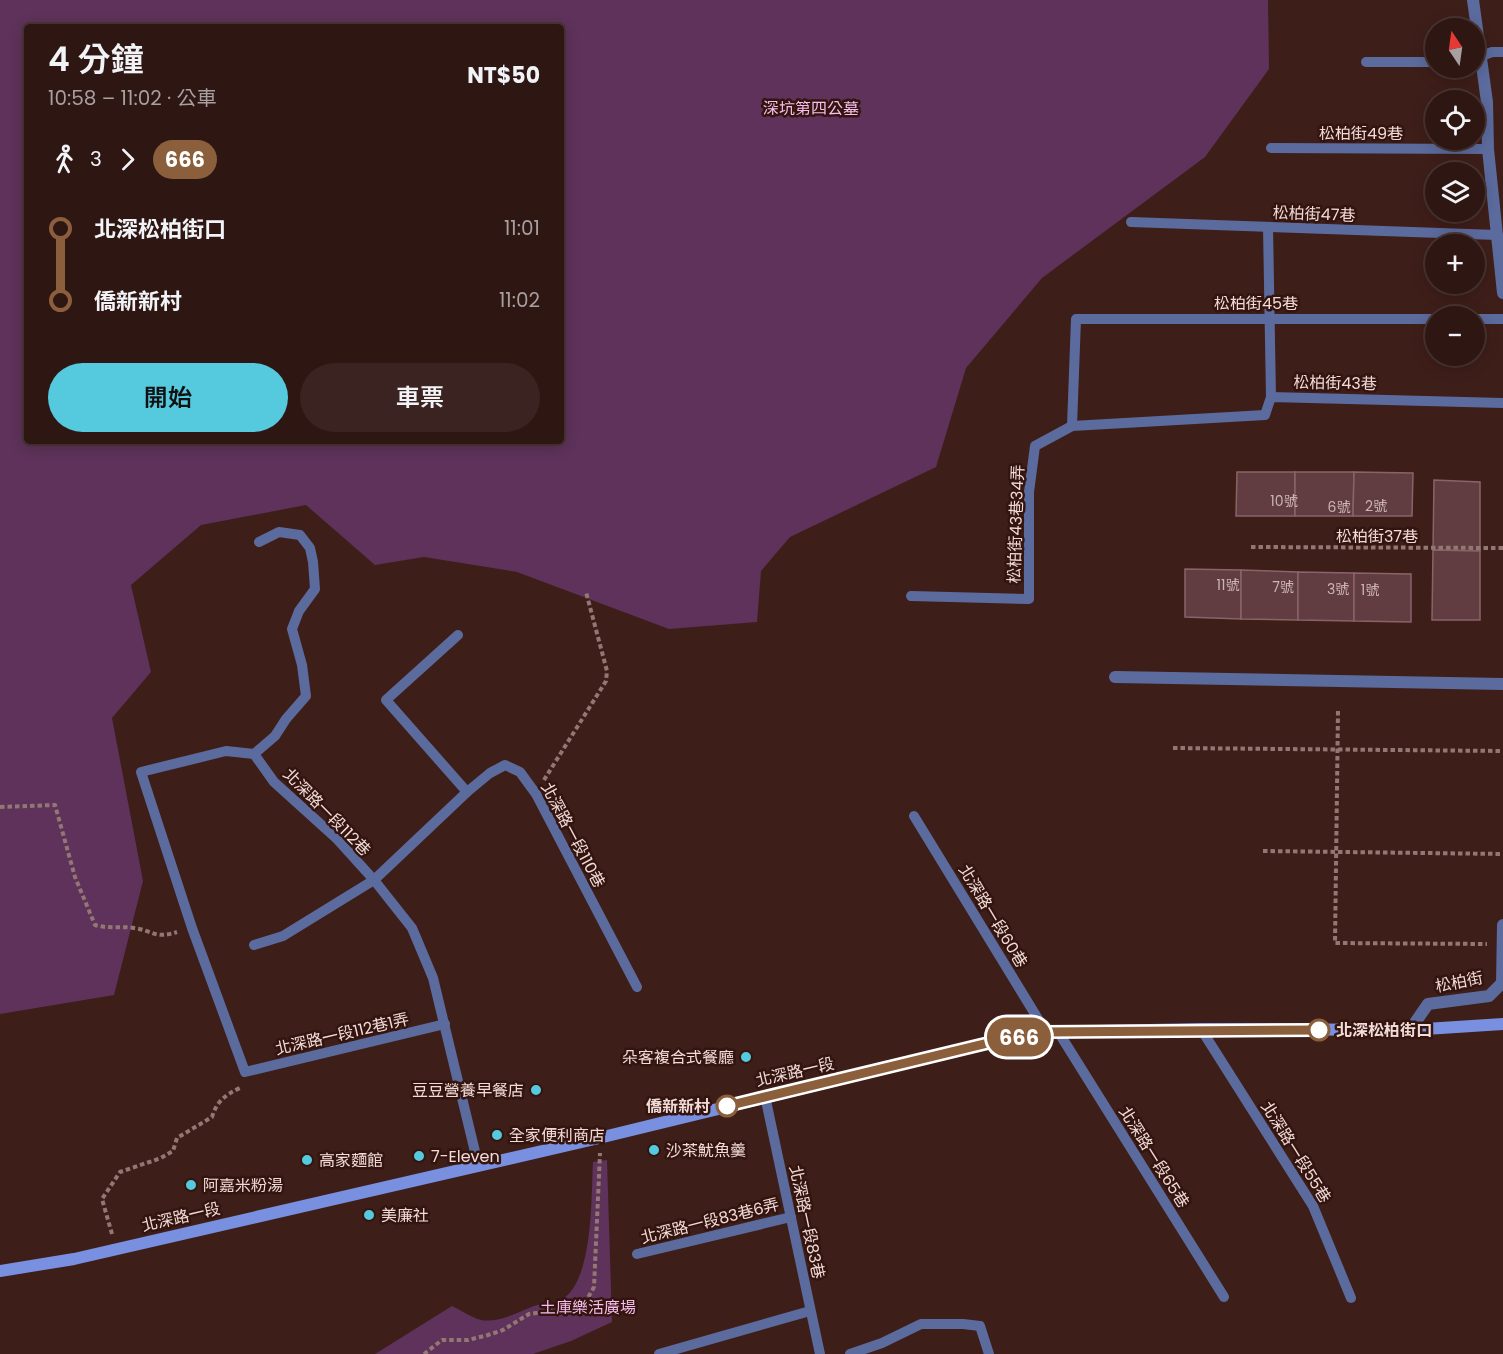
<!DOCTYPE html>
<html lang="zh-TW">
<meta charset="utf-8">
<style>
:root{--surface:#2e1613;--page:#3a2321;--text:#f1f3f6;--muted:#a79fa0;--line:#493533;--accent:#55cade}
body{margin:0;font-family:Poppins,"Noto Sans TC",sans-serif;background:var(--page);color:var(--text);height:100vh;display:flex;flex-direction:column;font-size:22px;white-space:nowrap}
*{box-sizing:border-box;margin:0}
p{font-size:20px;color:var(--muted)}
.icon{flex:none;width:33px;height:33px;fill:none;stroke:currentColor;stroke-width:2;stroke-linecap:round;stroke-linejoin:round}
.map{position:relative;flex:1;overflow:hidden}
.drawer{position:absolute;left:24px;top:24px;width:540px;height:420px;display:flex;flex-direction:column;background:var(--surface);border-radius:6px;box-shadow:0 3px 15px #0003,0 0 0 2px var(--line)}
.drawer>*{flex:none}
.badge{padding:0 12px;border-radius:20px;font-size:21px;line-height:39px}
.needle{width:39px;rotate:347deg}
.tools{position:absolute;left:1425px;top:18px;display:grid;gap:12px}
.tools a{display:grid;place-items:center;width:60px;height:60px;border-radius:50%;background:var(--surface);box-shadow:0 3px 15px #0003,0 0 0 2px var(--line);font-size:30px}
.map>.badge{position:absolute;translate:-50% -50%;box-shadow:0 0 0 3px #fff}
.legs{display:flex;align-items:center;gap:9px;height:66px;padding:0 24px;font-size:20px}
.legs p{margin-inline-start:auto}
.overview{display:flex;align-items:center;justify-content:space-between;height:102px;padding:0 24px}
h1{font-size:33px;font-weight:600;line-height:45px}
.action{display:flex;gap:12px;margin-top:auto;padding:12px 24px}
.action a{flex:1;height:69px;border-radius:36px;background:var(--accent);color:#111;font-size:24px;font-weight:600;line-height:69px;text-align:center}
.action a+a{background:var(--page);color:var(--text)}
ul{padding:0 24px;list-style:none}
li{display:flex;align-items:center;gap:21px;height:72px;font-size:22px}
li i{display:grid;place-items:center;width:9px;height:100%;margin:0 8px;background:currentColor}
li i::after{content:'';width:15px;height:15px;margin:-8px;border:4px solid;border-radius:50%;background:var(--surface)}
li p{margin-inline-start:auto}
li:first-child i{background:linear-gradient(#0000 50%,currentColor 0)}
li:last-child i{background:linear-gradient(currentColor 50%,#0000 0)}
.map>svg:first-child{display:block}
.green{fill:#5e325a;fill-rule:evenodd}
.building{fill:#613d42;stroke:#8a6368;stroke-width:1.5}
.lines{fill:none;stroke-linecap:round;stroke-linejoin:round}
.path{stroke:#937773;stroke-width:4;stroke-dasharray:4.5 3;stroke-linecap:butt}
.lane{stroke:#5c6b9d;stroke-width:10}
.street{stroke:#5c6b9d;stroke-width:12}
.secondary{stroke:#798fe0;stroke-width:12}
.line-1-casing{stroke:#fff;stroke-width:14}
.line-1{stroke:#8b5e3c;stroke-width:9}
.stop-1-dot{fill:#fff;stroke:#8b5e3c;stroke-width:3}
.poi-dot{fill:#55cade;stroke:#33140f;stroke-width:2}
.labels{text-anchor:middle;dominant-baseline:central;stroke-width:5;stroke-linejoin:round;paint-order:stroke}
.number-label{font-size:14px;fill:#cdb4b2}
.park-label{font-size:16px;fill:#f6bdee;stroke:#33140f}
.street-label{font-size:16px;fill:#f1dbd7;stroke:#33140f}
.stop-label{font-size:16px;font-weight:bold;fill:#f1dbd7;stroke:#33140f;text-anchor:start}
.poi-label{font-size:16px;fill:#f1dbd7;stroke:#33140f;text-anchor:start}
</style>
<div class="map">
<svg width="1503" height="1354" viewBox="0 0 1503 1354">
<rect width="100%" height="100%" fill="#3e1e19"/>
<g class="green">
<path d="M0 0H1268L1269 69 1205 157 1042 278 966 368 936 467 790 537 761 571 757 622 669 629 517 572 424 557 375 565 306 505 201 525 131 585 151 672 112 718 143 881 114 995 0 1014ZM27 27H561V441H27Z"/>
<path d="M607 1160 612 1322 571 1341 533 1354H375L452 1306C461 1310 472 1318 481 1320 500 1323 518 1312 534 1306 542 1303 553 1305 561 1300 594 1282 591 1195 593 1162Z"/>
</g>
<g class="building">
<polygon points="1237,472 1295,472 1295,516 1236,516"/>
<polygon points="1295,472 1354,472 1353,516 1295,516"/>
<polygon points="1354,472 1413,473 1412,516 1353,516"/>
<polygon points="1434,480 1480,482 1480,551 1433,550"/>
<polygon points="1433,550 1480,551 1480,620 1432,620"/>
<polygon points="1185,569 1241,570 1241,619 1185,617"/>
<polygon points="1241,570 1298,572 1298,620 1241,619"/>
<polygon points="1298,572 1354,573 1354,621 1298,620"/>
<polygon points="1354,573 1411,574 1411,622 1354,621"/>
</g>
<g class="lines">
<g class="path">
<polyline points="1251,547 1503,548"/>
<polyline points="1338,711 1335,943 1487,944"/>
<polyline points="1173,748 1503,751"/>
<polyline points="544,780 606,681 607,671 586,592"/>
<path d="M0 807 55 805 75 877 95 925C108 929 121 926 134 928 154 931 155 939 177 932"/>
<polyline points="1263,851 1503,854"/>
<path d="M112 1234 102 1199 120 1172 161 1158 173 1151 177 1138 212 1117C217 1101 225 1095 240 1088"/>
<polyline points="424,1354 442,1340 468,1340 488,1335 503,1330 529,1314 571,1308 585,1303 594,1287 600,1153"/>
</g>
<g class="lane">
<polyline points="1474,59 1492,52 1503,52"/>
<polyline points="1366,62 1436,62"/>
<polyline points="1271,148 1488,149"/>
<polyline points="1131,222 1497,235"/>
<polyline points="1268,227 1271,397"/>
<polyline points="1474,319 1503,319"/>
<polyline points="1072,426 1076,319 1436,319"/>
<polyline points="259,542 279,532 300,535 310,548 313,562 315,589 299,611 292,629 302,665 306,696 286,719 275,736 254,754 274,782 336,838 374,880 412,928 433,978 478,1164"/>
<polyline points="911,596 1029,599 1029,492 1035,446 1072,426 1265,415 1271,397 1503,403"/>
<polyline points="458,635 386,700 467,792"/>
<polyline points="254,754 226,751 141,772 192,928 245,1072 445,1024"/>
<polyline points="914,816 1046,1032"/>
<polyline points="254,945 283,936 374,880 467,792 490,773 505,765 520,772 536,794 637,987"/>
<polyline points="1201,1029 1313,1206 1351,1298"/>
<polyline points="1059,1033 1224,1297"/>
<polyline points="765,1096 820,1354"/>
<polyline points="637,1254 791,1217"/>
<polyline points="659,1354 810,1311"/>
<polyline points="850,1354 882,1343 921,1324 963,1324 980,1326 989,1354"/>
</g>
<g class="street">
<polyline points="1473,0 1487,102 1488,149 1503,293"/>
<polyline points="1115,677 1503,684"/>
<polyline points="1410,1030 1428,1004 1489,996 1502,983 1503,925"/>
</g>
<polyline class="secondary" points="0,1271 74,1259 599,1138 988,1043 1046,1032 1201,1029 1410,1030 1503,1024"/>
</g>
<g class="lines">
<defs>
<polyline id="line-1" points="727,1106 988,1043 1046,1032 1319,1030"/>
</defs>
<use href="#line-1" class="line-1-casing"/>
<use href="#line-1" class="line-1"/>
</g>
<g class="stop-1-dot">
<circle cx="1319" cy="1030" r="10"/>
<circle cx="727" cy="1106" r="10"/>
</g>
<g class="poi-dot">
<circle cx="746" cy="1057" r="6"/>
<circle cx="536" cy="1090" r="6"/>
<circle cx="497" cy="1135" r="6"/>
<circle cx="654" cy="1150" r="6"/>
<circle cx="419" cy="1156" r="6"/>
<circle cx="307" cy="1160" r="6"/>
<circle cx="191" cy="1185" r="6"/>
<circle cx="369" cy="1215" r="6"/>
</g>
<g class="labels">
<g class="number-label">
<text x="1284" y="501">10號</text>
<text x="1376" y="506">2號</text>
<text x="1339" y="507">6號</text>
<text x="1228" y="585">11號</text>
<text x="1283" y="587">7號</text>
<text x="1338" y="589">3號</text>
<text x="1370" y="590">1號</text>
</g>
<g class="park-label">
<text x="811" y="108">深坑第四公墓</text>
<text x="588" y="1307">土庫樂活廣場</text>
</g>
<g class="street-label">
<text x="1361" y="133">松柏街49巷</text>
<text transform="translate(1314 214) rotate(2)">松柏街47巷</text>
<text x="1256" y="303">松柏街45巷</text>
<text transform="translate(1335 383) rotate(1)">松柏街43巷</text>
<text transform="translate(1016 524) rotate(-88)">松柏街43巷34弄</text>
<text x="1377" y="536">松柏街37巷</text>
<text transform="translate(327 812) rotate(45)">北深路一段112巷</text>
<text transform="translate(573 835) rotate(62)">北深路一段110巷</text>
<text transform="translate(993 916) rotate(59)">北深路一段60巷</text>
<text transform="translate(1459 982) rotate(-11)">松柏街</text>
<text transform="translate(342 1034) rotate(-13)">北深路一段112巷1弄</text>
<text transform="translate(795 1072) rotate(-13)">北深路一段</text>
<text transform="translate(1296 1152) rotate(58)">北深路一段55巷</text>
<text transform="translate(1154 1157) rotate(58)">北深路一段65巷</text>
<text transform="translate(181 1217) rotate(-13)">北深路一段</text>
<text transform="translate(710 1221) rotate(-14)">北深路一段83巷6弄</text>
<text transform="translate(807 1222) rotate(78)">北深路一段83巷</text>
</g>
<g class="stop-label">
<text x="1336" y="1030">北深松柏街口</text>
<text x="710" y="1106" text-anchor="end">僑新新村</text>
</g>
<g class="poi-label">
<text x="734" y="1057" text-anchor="end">朵客複合式餐廳</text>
<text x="524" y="1090" text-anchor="end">豆豆營養早餐店</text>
<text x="509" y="1135">全家便利商店</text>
<text x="666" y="1150">沙茶魷魚羹</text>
<text x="431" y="1156">7-Eleven</text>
<text x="319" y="1160">高家麵館</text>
<text x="203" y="1185">阿嘉米粉湯</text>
<text x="381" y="1215">美廉社</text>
</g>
</g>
</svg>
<div class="tools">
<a><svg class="needle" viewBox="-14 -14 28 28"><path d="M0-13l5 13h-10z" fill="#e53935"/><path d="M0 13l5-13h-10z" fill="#a79fa0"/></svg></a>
<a><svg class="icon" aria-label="locate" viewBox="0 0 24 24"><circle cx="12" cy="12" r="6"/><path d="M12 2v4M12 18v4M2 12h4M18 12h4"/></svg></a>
<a><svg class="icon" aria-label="layers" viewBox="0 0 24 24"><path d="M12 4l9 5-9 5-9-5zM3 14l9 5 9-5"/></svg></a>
<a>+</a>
<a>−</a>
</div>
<b class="badge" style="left:1019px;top:1037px;background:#8b5e3c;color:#fff">666</b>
<section class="drawer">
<div class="overview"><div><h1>4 分鐘</h1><p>10:58 – 11:02 · 公車</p></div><b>NT$50</b></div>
<div class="legs"><svg class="icon" aria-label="walk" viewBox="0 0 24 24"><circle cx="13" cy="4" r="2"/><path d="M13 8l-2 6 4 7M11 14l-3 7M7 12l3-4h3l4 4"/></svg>3<svg class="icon" aria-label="forward" viewBox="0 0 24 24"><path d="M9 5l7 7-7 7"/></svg><b class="badge" style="background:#8b5e3c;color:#fff">666</b></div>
<ul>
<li><i style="color:#8b5e3c"></i><b>北深松柏街口</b><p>11:01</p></li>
<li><i style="color:#8b5e3c"></i><b>僑新新村</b><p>11:02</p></li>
</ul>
<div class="action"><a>開始</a><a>車票</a></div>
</section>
</div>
